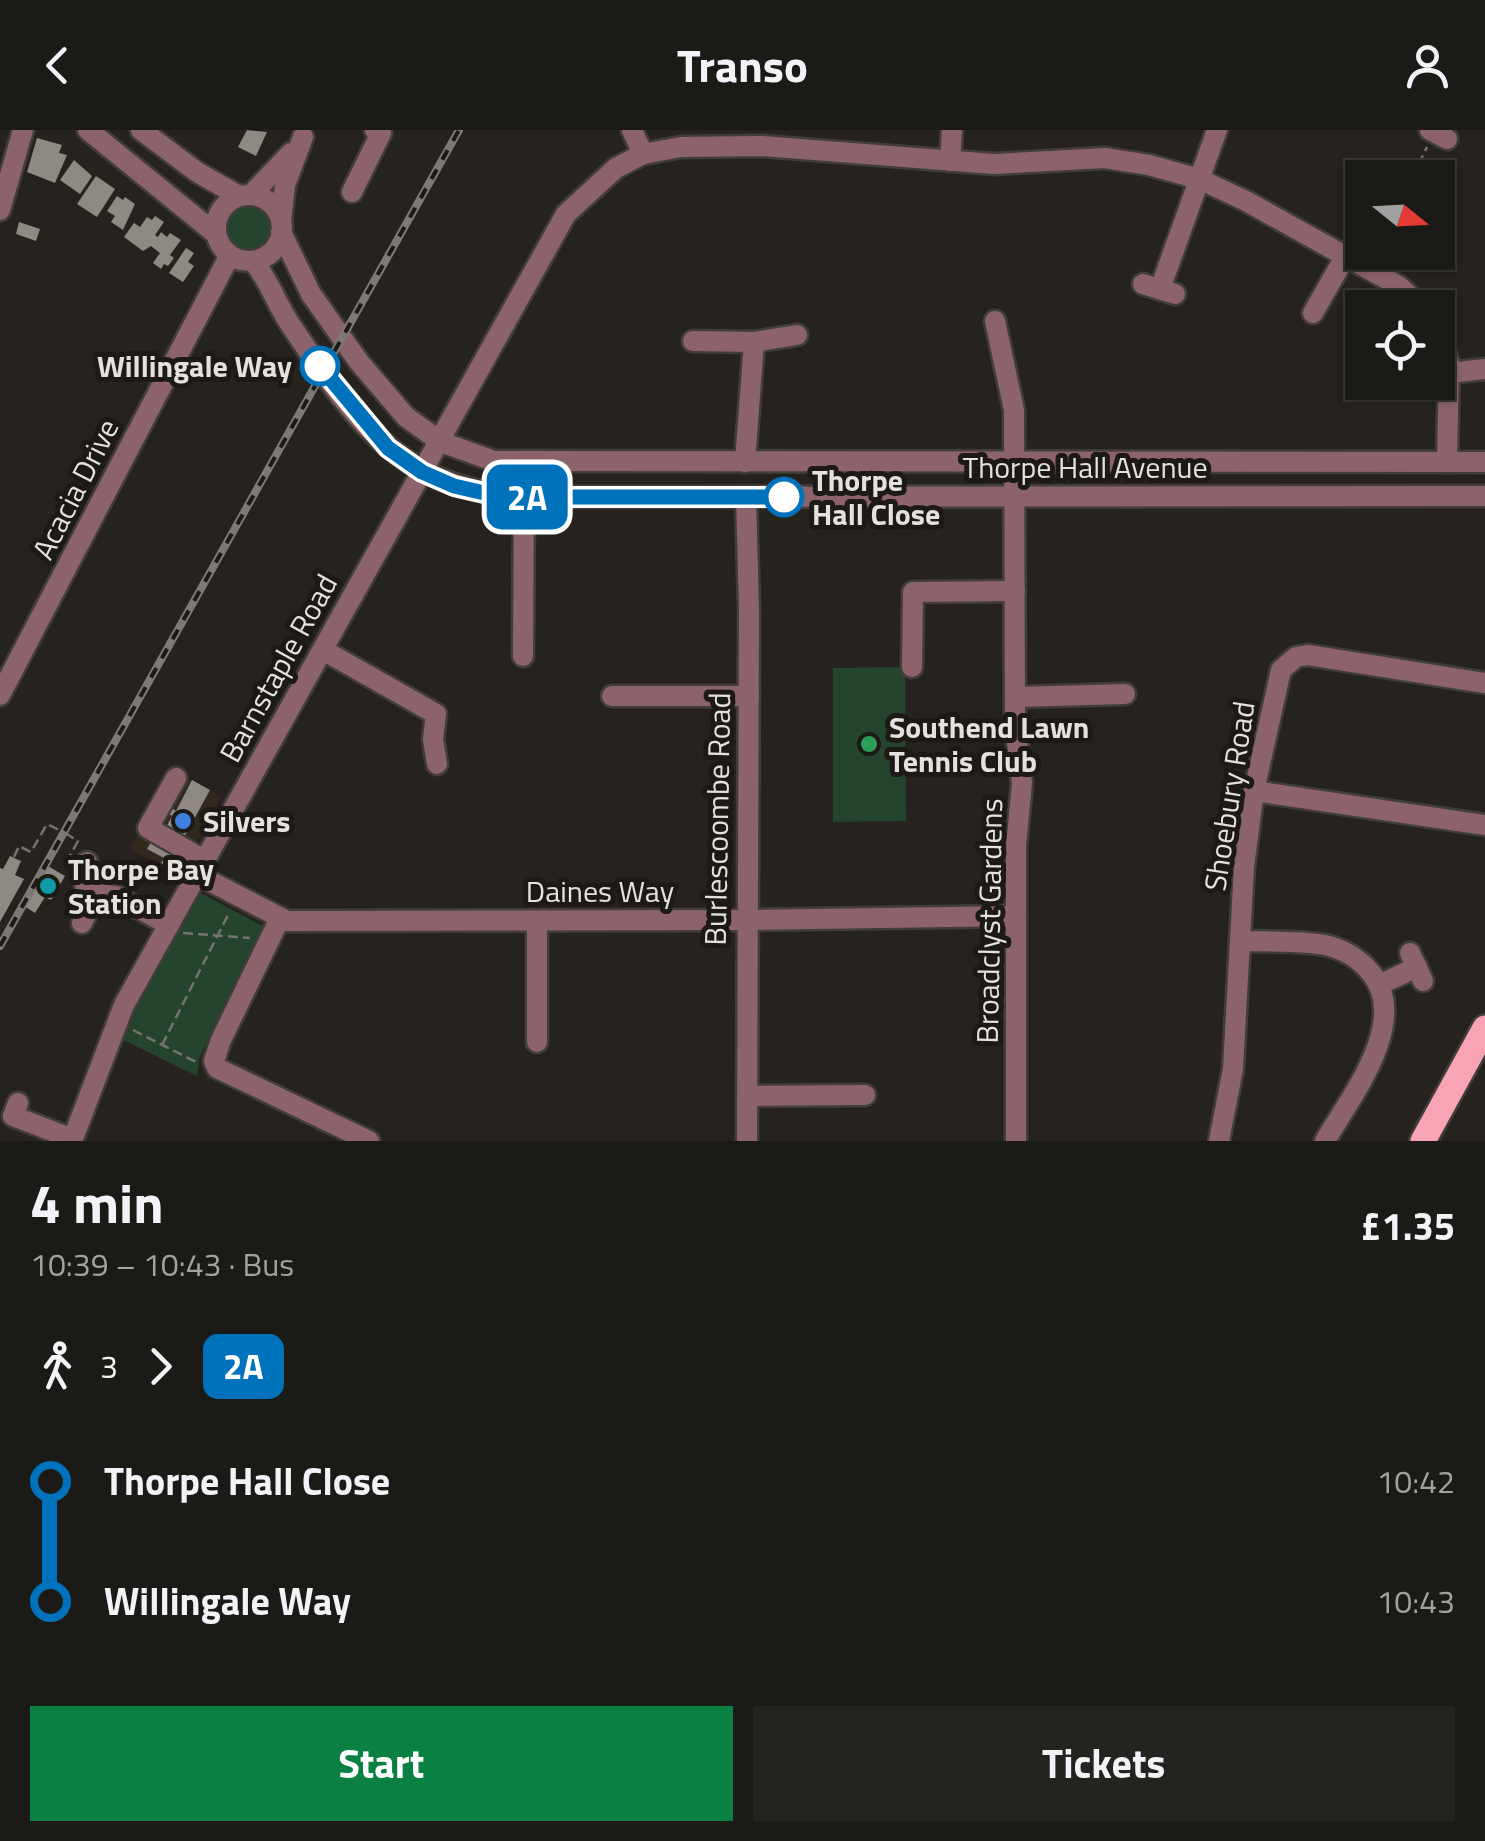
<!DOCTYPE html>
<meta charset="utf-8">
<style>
:root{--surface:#1c1a16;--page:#25231f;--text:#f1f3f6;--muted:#a0a1a1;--line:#3a3835;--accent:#0b8043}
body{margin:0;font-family:"Titillium Web",sans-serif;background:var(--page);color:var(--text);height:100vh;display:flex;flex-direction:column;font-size:38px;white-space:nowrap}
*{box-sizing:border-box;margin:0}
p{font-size:32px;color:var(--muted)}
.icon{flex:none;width:55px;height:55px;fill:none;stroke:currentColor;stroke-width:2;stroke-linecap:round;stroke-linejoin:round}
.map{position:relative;height:1011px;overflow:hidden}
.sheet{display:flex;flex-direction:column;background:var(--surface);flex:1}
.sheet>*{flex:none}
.badge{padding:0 20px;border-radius:15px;font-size:35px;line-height:65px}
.needle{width:65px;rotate:108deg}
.buttons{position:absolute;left:1345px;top:30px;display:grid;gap:20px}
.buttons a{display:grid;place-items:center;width:110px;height:110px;border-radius:0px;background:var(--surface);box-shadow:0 2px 8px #0004,0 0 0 2px var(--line);font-size:50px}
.map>.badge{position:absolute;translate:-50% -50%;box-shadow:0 0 0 5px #fff}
.legs{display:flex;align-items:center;gap:15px;height:110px;padding:0 30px;font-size:32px}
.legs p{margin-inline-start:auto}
.summary{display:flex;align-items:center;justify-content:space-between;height:170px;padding:0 30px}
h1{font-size:55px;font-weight:700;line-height:75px}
.button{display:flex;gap:20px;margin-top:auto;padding:20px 30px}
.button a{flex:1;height:115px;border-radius:0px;background:var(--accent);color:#fff;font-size:40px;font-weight:700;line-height:115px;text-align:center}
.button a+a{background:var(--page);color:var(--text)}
ul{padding:0 30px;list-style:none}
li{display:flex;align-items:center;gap:35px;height:120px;font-size:38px}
li i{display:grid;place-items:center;width:15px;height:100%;margin:0 12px;background:currentColor}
li i::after{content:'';width:25px;height:25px;margin:-12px;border:8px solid;border-radius:50%;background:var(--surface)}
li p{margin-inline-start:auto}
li:first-child i{background:linear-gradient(#0000 50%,currentColor 0)}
li:last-child i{background:linear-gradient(currentColor 50%,#0000 0)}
header{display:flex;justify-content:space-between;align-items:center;height:130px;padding:0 30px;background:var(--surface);font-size:45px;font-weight:700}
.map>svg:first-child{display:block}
.built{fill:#31281e}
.green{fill:#24442d}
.building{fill:#8e8983}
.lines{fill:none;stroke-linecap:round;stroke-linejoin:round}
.minor-casing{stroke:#413d38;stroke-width:25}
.major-casing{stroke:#413d38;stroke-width:30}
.path{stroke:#76736f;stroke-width:2.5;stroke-dasharray:10 5;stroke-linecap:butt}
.minor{stroke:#8d636b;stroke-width:20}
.major{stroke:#f9a4b5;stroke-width:25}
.rail-casing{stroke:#7d7a76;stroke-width:8}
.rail{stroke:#1d1914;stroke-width:4;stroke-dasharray:11;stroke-linecap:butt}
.path-bridge{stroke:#76736f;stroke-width:2.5;stroke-dasharray:10 5;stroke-linecap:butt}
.line-1-casing{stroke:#fff;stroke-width:22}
.line-1{stroke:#0072bc;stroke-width:15}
.stop-1-dot{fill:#fff;stroke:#0072bc;stroke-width:5}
.leisure-dot{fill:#2e9e5b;stroke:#1d1914;stroke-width:4}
.shop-dot{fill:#3f7fe0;stroke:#1d1914;stroke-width:4}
.culture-dot{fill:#0f9aa8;stroke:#1d1914;stroke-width:4}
.labels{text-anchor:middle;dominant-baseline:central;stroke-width:10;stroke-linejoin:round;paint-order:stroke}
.stop-label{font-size:30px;font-weight:bold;fill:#e4e1de;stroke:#1d1914;text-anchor:end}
.street-label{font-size:30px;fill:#e4e1de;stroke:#1d1914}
.poi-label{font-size:30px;font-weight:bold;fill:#e4e1de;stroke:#1d1914;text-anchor:start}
</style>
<header><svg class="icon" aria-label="back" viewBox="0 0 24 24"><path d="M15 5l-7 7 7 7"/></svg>Transo<svg class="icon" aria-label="person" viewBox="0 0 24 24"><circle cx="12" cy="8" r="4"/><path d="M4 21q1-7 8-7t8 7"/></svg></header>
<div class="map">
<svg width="1485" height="1011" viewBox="0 0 1485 1011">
<rect width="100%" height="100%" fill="#26221d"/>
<polygon class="built" points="172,640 221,666 179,745 130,719"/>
<g class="green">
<circle cx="250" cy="97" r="24"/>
<polygon points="905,537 906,691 833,692 833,538"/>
<polygon points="201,763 268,799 200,926 197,946 117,907 194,768"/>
</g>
<g class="building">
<polygon points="247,0 267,2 256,26 238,17"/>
<polygon points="37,8 62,15 59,23 67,25 55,53 27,42"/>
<polygon points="74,30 92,46 80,64 60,50"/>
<polygon points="96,46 115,59 97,87 77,74"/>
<polygon points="117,66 123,70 125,67 135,74 123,100 111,92 115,86 107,81"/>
<polygon points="155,86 164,92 155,105 158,107 161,102 167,107 170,103 181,110 170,125 174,128 168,136 164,134 161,139 153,133 160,123 151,116 143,121 124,107 134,93 140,97 147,87 152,90"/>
<polygon points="19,92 40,99 36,111 16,104"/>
<polygon points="186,118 194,123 188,132 194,136 183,152 169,143"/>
<polygon points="192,650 210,660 181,713 163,703 172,686 167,683 170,677 176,681"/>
<polygon points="152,710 187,723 177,741 161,733 164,728 147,719"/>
<polygon points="10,726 21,731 15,745 24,749 0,792 0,738 3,739"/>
<polygon points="48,736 65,746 51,770 45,767 35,783 24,776"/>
</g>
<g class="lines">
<defs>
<g id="minor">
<polyline points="88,0 216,104"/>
<polyline points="141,0 197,42 239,66"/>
<polyline points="632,0 643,24"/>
<polyline points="1430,0 1447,9"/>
<polyline points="950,31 952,0"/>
<polyline points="352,62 381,3 375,0"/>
<polyline points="251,65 291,23"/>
<circle cx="249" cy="98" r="33"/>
<polyline points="0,80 23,0"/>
<polyline points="281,92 285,55 303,7"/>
<polyline points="281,102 311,164 359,232 406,287 441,312 494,331 1485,332"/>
<path d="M253 131C270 151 277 176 292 197 360 299 407 365 538 367L1485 366"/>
<polyline points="1143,154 1175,164"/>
<polyline points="1160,159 1217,0"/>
<polyline points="1313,183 1346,125"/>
<polyline points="995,191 1014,280 1015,594 1022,653 1016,716 1016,1011"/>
<polyline points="1438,199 1449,234 1447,332"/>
<polyline points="693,211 754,212"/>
<polyline points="1450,243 1485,239"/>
<polyline points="745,332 754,212 797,205"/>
<polyline points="746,367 749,479 747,1011"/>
<polyline points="323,520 436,584 433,609 437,634"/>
<polyline points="523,526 524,367"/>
<polyline points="912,537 913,462 1015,461"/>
<polyline points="0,565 230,125"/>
<polyline points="612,566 749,566"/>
<polyline points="1015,567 1125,564"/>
<polyline points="176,648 148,698 204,730"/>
<polyline points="1254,661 1485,695"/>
<polyline points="196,744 287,791 746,790 1016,786"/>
<polyline points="87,763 82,741 87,732"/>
<polyline points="280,788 221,910 214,931 217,938 369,1011"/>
<polyline points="537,792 537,912"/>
<polyline points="82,793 90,776 87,763 116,766 169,795"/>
<path d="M1240 811C1267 812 1299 810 1325 815 1343 819 1360 829 1371 843 1411 891 1350 968 1325 1011"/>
<polyline points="1410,823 1423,851"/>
<polyline points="1379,855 1417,837"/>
<polyline points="747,966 865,965"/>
<polyline points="18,973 13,986 73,1009"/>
<polyline points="72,1011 124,875 566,84 616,38 643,24 681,17 761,16 994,34 1105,28 1149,35 1199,49 1246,71 1399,156 1423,178"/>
<polyline points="1219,1011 1233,939 1244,737 1254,661 1281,540 1296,527 1308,525 1485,553"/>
</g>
<polyline id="major" points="1423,1011 1485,898"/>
</defs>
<use href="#minor" class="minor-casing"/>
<use href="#major" class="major-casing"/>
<g class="path">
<polyline points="1412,48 1427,17"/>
<polyline points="65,703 78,711 65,735"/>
<polyline points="14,727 19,716 31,722 47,694 49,695"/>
<polyline points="183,803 250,808"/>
<polyline points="133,900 198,933"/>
<polyline points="162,915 229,783"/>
</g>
<use href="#minor" class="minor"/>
<use href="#major" class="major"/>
<defs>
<polyline id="rail" points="0,816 459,0"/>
</defs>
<use href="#rail" class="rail-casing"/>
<use href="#rail" class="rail"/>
<polyline class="path-bridge" points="49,695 65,703"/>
</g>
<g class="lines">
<defs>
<polyline id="line-1" points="320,236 388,318 422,342 454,356 502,367 784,367"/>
</defs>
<use href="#line-1" class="line-1-casing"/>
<use href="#line-1" class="line-1"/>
</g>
<g class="stop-1-dot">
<circle cx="320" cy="236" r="18"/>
<circle cx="784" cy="367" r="18"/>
</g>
<circle class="leisure-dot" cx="869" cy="614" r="10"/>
<circle class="shop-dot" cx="183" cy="691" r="10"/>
<circle class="culture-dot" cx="48" cy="756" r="10"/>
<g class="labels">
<g class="stop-label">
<text x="292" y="236">Willingale Way</text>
<text x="812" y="350" text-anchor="start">Thorpe<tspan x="812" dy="34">Hall Close</tspan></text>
</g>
<g class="street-label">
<text x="1085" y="337">Thorpe Hall Avenue</text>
<text transform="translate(75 359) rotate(-63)">Acacia Drive</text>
<text transform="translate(278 538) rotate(-61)">Barnstaple Road</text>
<text transform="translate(1229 666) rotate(-81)">Shoebury Road</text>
<text transform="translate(717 689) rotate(-89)">Burlescoombe Road</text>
<text x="600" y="761">Daines Way</text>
<text transform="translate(989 791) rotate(-89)">Broadclyst Gardens</text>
</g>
<g class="poi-label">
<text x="889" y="597">Southend Lawn<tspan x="889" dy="34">Tennis Club</tspan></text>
<text x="203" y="691">Silvers</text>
<text x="68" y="739">Thorpe Bay<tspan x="68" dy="34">Station</tspan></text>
</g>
</g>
</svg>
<div class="buttons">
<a><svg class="needle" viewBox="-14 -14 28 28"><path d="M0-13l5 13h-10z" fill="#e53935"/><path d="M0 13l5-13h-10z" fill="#a0a1a1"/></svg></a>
<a><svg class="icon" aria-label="locate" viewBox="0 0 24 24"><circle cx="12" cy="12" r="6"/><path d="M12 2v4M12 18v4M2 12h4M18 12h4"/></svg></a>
</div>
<b class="badge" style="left:527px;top:367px;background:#0072bc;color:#fff">2A</b>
</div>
<section class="sheet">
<div class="summary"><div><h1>4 min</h1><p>10:39 – 10:43 · Bus</p></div><b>£1.35</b></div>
<div class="legs"><svg class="icon" aria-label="walk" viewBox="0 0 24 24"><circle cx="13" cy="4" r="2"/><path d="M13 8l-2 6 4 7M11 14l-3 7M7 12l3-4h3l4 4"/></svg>3<svg class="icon" aria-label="forward" viewBox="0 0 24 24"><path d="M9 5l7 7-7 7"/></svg><b class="badge" style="background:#0072bc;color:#fff">2A</b></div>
<ul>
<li><i style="color:#0072bc"></i><b>Thorpe Hall Close</b><p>10:42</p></li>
<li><i style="color:#0072bc"></i><b>Willingale Way</b><p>10:43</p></li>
</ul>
<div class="button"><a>Start</a><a>Tickets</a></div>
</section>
